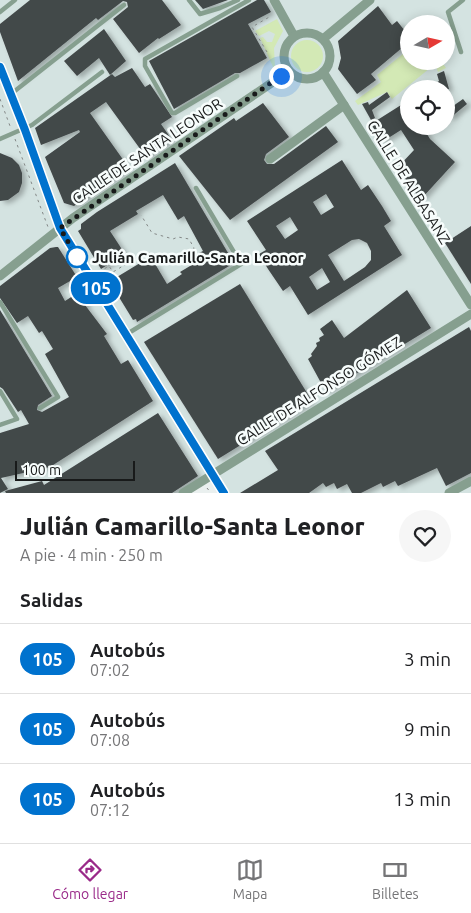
<!DOCTYPE html>
<html lang="es">
<meta charset="utf-8">
<style>
:root{--surface:#fff;--page:#f6f6f6;--text:#202124;--muted:#757577;--line:#e0e0e0;--accent:#9a2a89}
body{margin:0;font-family:Ubuntu,sans-serif;background:var(--page);color:var(--text);height:100vh;display:flex;flex-direction:column;font-size:19px;white-space:nowrap}
*{box-sizing:border-box;margin:0}
p{font-size:16px;color:var(--muted)}
.icon{flex:none;width:28px;height:28px;fill:none;stroke:currentColor;stroke-width:2;stroke-linecap:round;stroke-linejoin:round}
.map{position:relative;height:493px;overflow:hidden}
.drawer{display:flex;flex-direction:column;background:var(--surface);flex:1}
.drawer>*{flex:none}
.badge{padding:0 10px;border-radius:16px;font-size:18px;line-height:32px}
.needle{width:32px;rotate:81deg}
.tools{position:absolute;left:400px;top:15px;display:grid;gap:10px}
.tools a{display:grid;place-items:center;width:55px;height:55px;border-radius:50%;background:var(--surface);box-shadow:0 2px 12px #0003;font-size:25px}
.scale{position:absolute;left:15px;bottom:12px;width:120px;box-sizing:border-box;padding-left:5px;border:2px solid #181a1a;border-top:0;font-size:14px;line-height:18px;white-space:nowrap;color:#181a1a;-webkit-text-stroke:4px #f7fdfc;paint-order:stroke}
.you{position:absolute;width:25px;height:25px;margin:-12px;border:4px solid #fff;border-radius:50%;background:#1a73e8;box-shadow:0 0 0 8px #1a73e833}
.map>.badge{position:absolute;translate:-50% -50%;box-shadow:0 0 0 2px #fff}
h2{padding:0 20px;font-size:19px;line-height:45px}
.round{display:grid;place-items:center;flex:none;width:52px;height:52px;border-radius:26px;background:var(--page)}
.headline{display:flex;align-items:center;justify-content:space-between;height:85px;padding:0 20px}
h1{font-size:24px;font-weight:800;line-height:38px}
ul{padding:0;list-style:none}
li{display:flex;align-items:center;gap:15px;height:70px;padding:0 20px;border-top:1px solid var(--line)}
li div{flex:1}
li b{display:block;font-size:19px}
li em{font-style:normal}
li .badge{min-width:55px;font-weight:700;text-align:center}
.menu{display:flex;justify-content:space-around;align-items:center;height:70px;border-top:1px solid var(--line);background:var(--surface);font-size:14px;color:var(--muted)}
.menu a{display:grid;justify-items:center;gap:2px}
.menu .active{color:var(--accent)}
.map>svg:first-child{display:block}
.built{fill:#d4e3e1;fill-rule:evenodd}
.green{fill:#d3e9b5}
.building{fill:#434849;fill-rule:evenodd;filter:url(#shadow)}
.lines{fill:none;stroke-linecap:round;stroke-linejoin:round}
.path{stroke:#838786;stroke-width:1;stroke-dasharray:2.5 4;stroke-linecap:butt}
.lane{stroke:#869f8f;stroke-width:4.5}
.street{stroke:#869f8f;stroke-width:9}
.line-casing{stroke:#fff;stroke-width:11}
.line{stroke:#0072ce;stroke-width:8}
.walk{stroke:#181a1a;stroke-width:5;stroke-dasharray:0 9}
.stop-dot{fill:#fff;stroke:#0072ce;stroke-width:2.5}
.labels{text-anchor:middle;dominant-baseline:central;stroke-width:5;stroke-linejoin:round;paint-order:stroke}
.street-label{font-size:15px;fill:#181a1a;stroke:#f7fdfc}
.stop-label{font-size:15px;font-weight:bold;fill:#181a1a;stroke:#f7fdfc;text-anchor:start}
</style>
<div class="map">
<svg width="471" height="493" viewBox="0 0 471 493">
<defs>
<filter id="shadow"><feDropShadow dx="4" dy="2.5" stdDeviation="2.5" flood-color="#0004"/></filter>
</defs>
<rect width="100%" height="100%" fill="#eaf0ef"/>
<path class="built" d="M0 0H471V493H224L213 474 183 493H0ZM409 24H446V61H409ZM409 89H446V126H409Z"/>
<g class="green">
<polygon points="277,19 283,31 274,48 275,68 274,69 260,38 263,37 267,42 272,42 275,34 269,31 259,36 255,31"/>
<circle cx="307" cy="56" r="16"/>
<polygon points="409,49 409,61 441,61 446,68 438,72 435,64 392,99 387,92 358,105 355,101 381,82 377,75"/>
</g>
<g class="building">
<polygon points="30,0 162,0 181,25 159,39 158,38 139,53 113,19 128,7 127,2 123,1 98,20 96,18 18,81 0,32 0,24"/>
<polygon points="195,0 228,0 203,9"/>
<polygon points="257,0 264,0 271,12 248,24 267,58 240,73 235,73 174,109 149,61"/>
<polygon points="378,6 392,25 397,21 409,36 409,42 371,74 376,80 357,94 338,69 341,58 338,41"/>
<polygon points="104,29 126,61 110,75 99,58 77,76 64,61"/>
<polygon points="132,68 145,87 150,84 172,117 161,124 172,140 146,157 106,102 90,113 129,168 74,206 64,203 45,157 80,132 79,130 41,145 35,128 112,74 115,77"/>
<polygon points="444,71 449,89 427,89 439,81 437,74"/>
<polygon points="387,92 390,97 372,110 375,118 371,120 362,104 368,102 369,105"/>
<polygon points="463,99 467,104 450,118 446,111"/>
<polygon points="409,100 409,126 422,126 430,139 455,162 422,198 413,191 398,167 414,150 401,130 382,142 371,124"/>
<polygon points="263,103 289,137 266,154 264,160 267,164 274,164 326,126 338,142 230,220 179,156 234,118 236,121"/>
<polygon points="0,153 12,158 19,165 22,173 22,183 19,192 8,200 0,201"/>
<path d="M342 160 361 190 368 185 382 206 391 221 384 226 402 255 308 315 290 286 283 291 268 269 259 254 266 250 247 221ZM326 194 334 207 321 215 313 202ZM290 217 298 230 285 239 276 226ZM359 239 367 243 371 251V260L365 267 344 281 328 255 352 240ZM322 268 330 282 317 290 309 277Z"/>
<polygon points="175,163 234,263 137,322 136,319 133,320 114,289 117,288 112,280 145,260 151,264 154,262 167,284 182,274 180,272 200,260 197,254 203,251 184,216 178,220 163,195 136,211 138,214 110,231 125,254 101,269 78,231 81,229 81,224 97,212"/>
<polygon points="471,226 471,284 445,243"/>
<polygon points="56,247 58,247 77,277 58,288 65,301 79,292 87,303 85,305 107,334 104,336 121,364 128,360 153,401 50,467 1,478 8,489 0,493 0,433 29,424 21,410 18,412 3,389 0,387 0,310 52,396 38,405 37,410 42,412 69,397 45,354 53,349 42,331 39,333 28,316 17,323 0,298 0,286 50,248"/>
<polygon points="240,284 312,401 218,459 144,342"/>
<polygon points="407,290 431,328 326,392 308,359 312,356 311,354 317,346 316,343 320,341 319,338 324,335 320,329 332,320 344,338"/>
<polygon points="469,327 471,331 471,473 446,486 437,468 398,486 395,481 383,487 381,483 361,493 352,493 347,484 337,489 334,483 326,487 323,483 309,493 240,493 278,470 265,451"/>
<polygon points="158,413 198,476 172,493 6,493 5,491 42,481 44,485"/>
</g>
<g class="lines">
<g class="path">
<polyline points="267,52 252,27 271,16"/>
<polyline points="0,99 10,126"/>
<polyline points="15,139 48,227"/>
<polyline points="99,272 109,266 113,272 146,252 170,258 173,262 183,264 192,259 194,248 189,239 178,237 173,239 152,233 141,215"/>
<polyline points="207,488 211,493"/>
</g>
<g class="lane">
<polyline points="189,0 200,14 220,8 238,0"/>
<polyline points="0,12 15,0"/>
<polyline points="461,52 448,12 463,0"/>
<polyline points="237,76 175,113 172,113 145,66 145,59 249,0"/>
<polyline points="11,94 124,5"/>
<polyline points="0,139 32,125 102,72"/>
<polyline points="0,302 58,397 40,408"/>
<polyline points="127,334 241,264 196,188"/>
<polyline points="0,391 17,419 0,425"/>
</g>
<g class="street">
<polyline points="274,0 294,36"/>
<circle cx="307" cy="56" r="23"/>
<polyline points="323,39 370,0"/>
<polyline points="0,67 25,129 60,228 224,493"/>
<polyline points="323,72 471,305"/>
<polyline points="270,159 344,105"/>
<polyline points="0,276 73,218 289,71"/>
<polyline points="183,493 471,314"/>
<polyline points="449,493 471,481"/>
</g>
</g>
<g class="lines">
<defs>
<polyline id="line" points="0,67 25,130 60,228 224,493"/>
</defs>
<use href="#line" class="line-casing"/>
<use href="#line" class="line"/>
<polyline class="walk" points="77,257 60,228 281,76"/>
</g>
<circle class="stop-dot" cx="77" cy="257" r="10"/>
<g class="labels">
<g class="street-label">
<text transform="translate(147 151) rotate(-34)">CALLE DE SANTA LEONOR</text>
<text transform="translate(409 182) rotate(58)">CALLE DE ALBASANZ</text>
<text transform="translate(319 391) rotate(-32)">CALLE DE ALFONSO GÓMEZ</text>
</g>
<g class="stop-label">
<text x="92" y="257">Julián Camarillo-Santa Leonor</text>
</g>
</g>
</svg>
<div class="tools">
<a><svg class="needle" viewBox="-14 -14 28 28"><path d="M0-13l5 13h-10z" fill="#e53935"/><path d="M0 13l5-13h-10z" fill="#757577"/></svg></a>
<a><svg class="icon" aria-label="locate" viewBox="0 0 24 24"><circle cx="12" cy="12" r="6"/><path d="M12 2v4M12 18v4M2 12h4M18 12h4"/></svg></a>
</div>
<div class="scale">100 m</div>
<div class="you" style="left:281px;top:76px"></div>
<b class="badge" style="left:96px;top:288px;background:#0072ce;color:#fff">105</b>
</div>
<section class="drawer">
<div class="headline"><div><h1>Julián Camarillo-Santa Leonor</h1><p>A pie · 4 min · 250 m</p></div><a class="round"><svg class="icon" aria-label="heart" viewBox="0 0 24 24"><path d="M12 20l-8-8c-3-5 5-10 8-4 3-6 11-1 8 4z"/></svg></a></div>
<h2>Salidas</h2>
<ul>
<li><span class="badge" style="background:#0072ce;color:#fff">105</span><div><b>Autobús</b><p>07:02</p></div><em>3 min</em></li>
<li><span class="badge" style="background:#0072ce;color:#fff">105</span><div><b>Autobús</b><p>07:08</p></div><em>9 min</em></li>
<li><span class="badge" style="background:#0072ce;color:#fff">105</span><div><b>Autobús</b><p>07:12</p></div><em>13 min</em></li>
</ul>
</section>
<nav class="menu">
<a class="active"><svg class="icon" aria-label="directions" viewBox="0 0 24 24"><path d="M12 3l9 9-9 9-9-9zM9 14v-3h6M13 9l2 2-2 2"/></svg>Cómo llegar</a>
<a><svg class="icon" aria-label="map" viewBox="0 0 24 24"><path d="M3 6l6-2 6 2 6-2v14l-6 2-6-2-6 2zM9 4v14M15 6v14"/></svg>Mapa</a>
<a><svg class="icon" aria-label="tickets" viewBox="0 0 24 24"><path d="M3 7h18v10H3zM15 7v10"/></svg>Billetes</a>
</nav>
